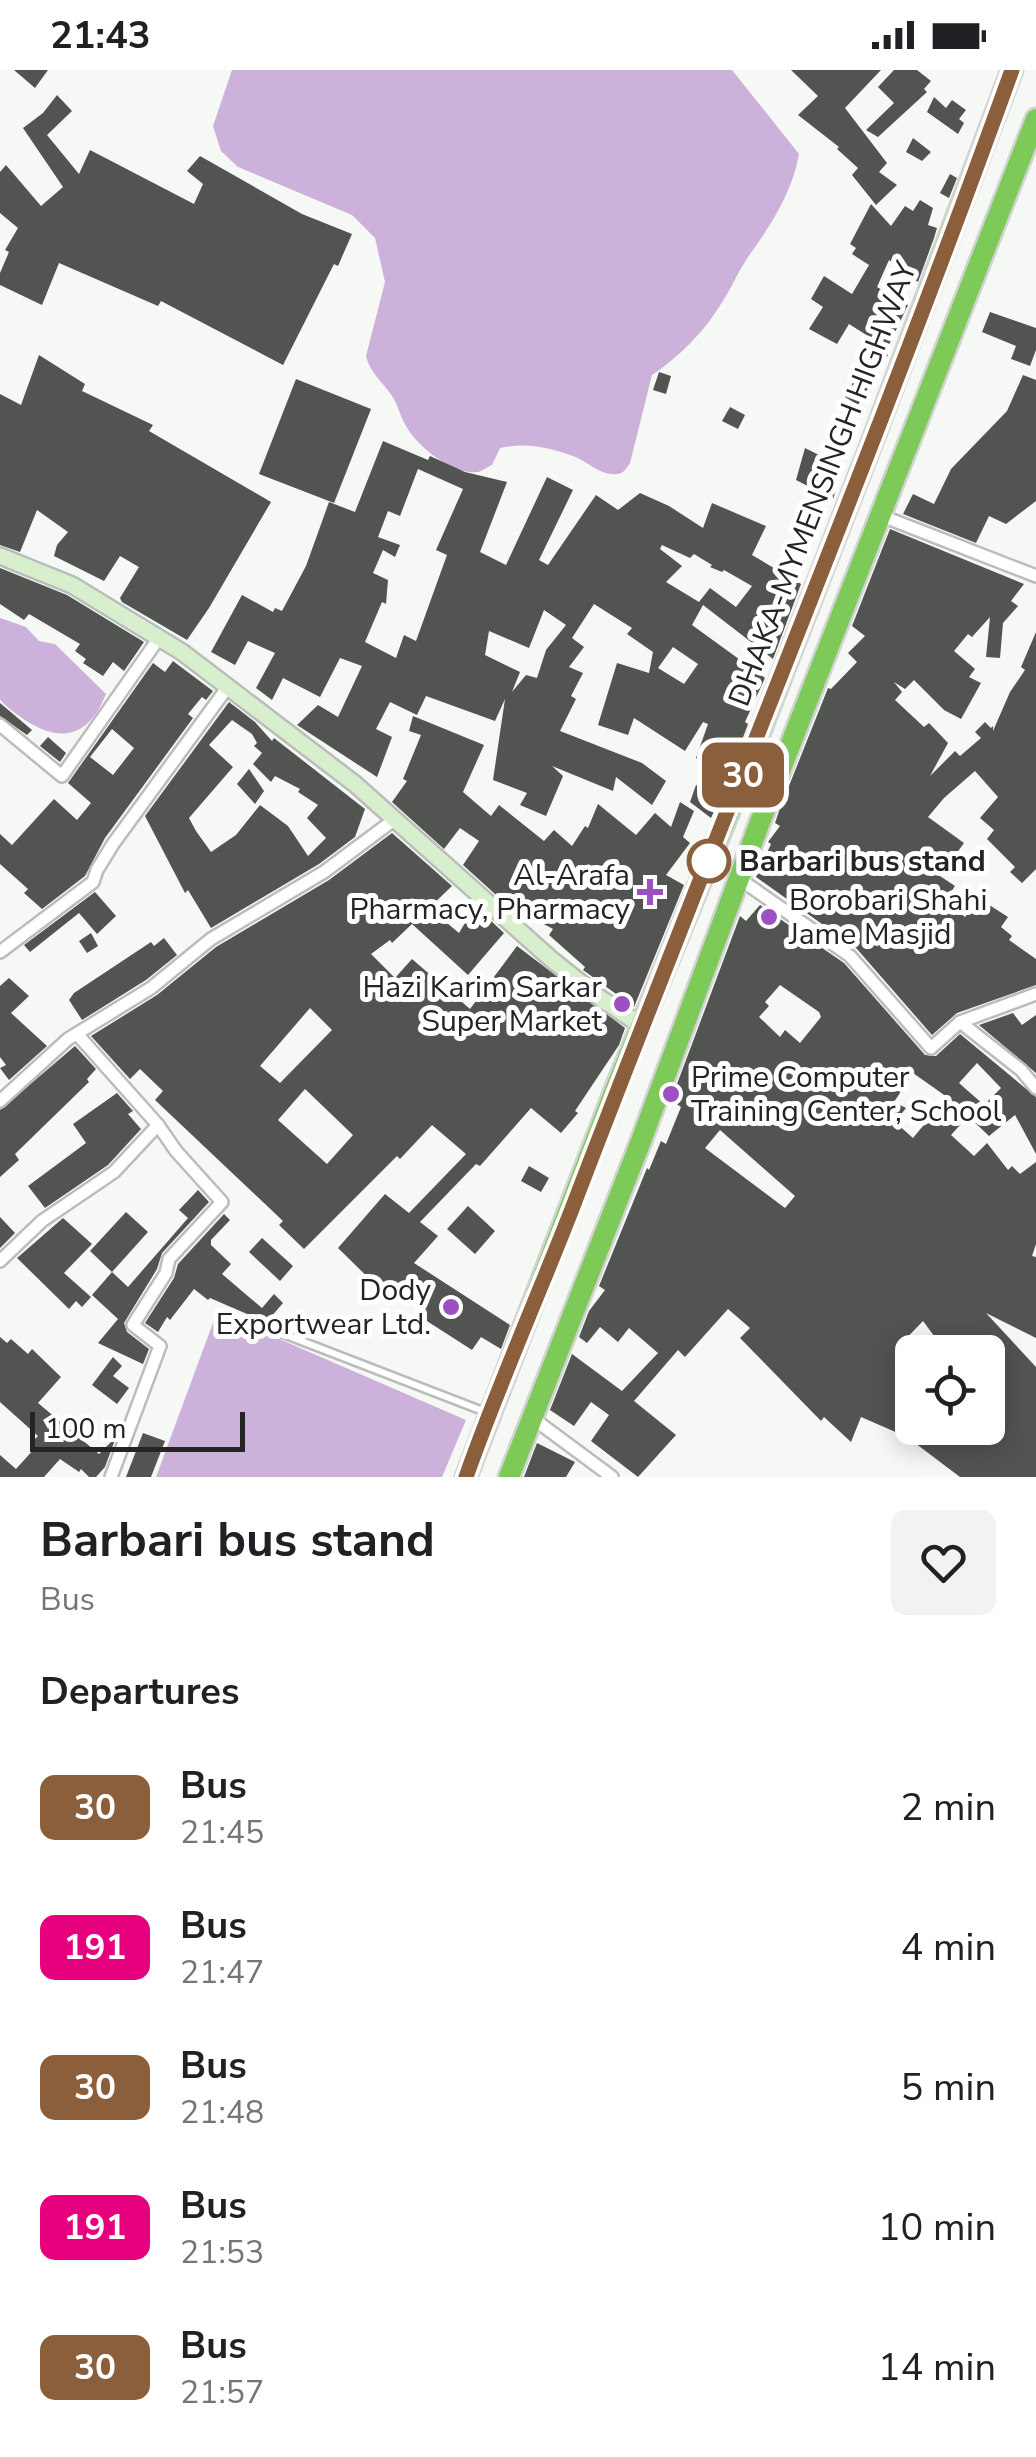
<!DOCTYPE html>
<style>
:root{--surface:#fff;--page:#f2f2f2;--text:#202124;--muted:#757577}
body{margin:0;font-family:"Nunito Sans",sans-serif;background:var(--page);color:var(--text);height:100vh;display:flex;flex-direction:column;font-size:38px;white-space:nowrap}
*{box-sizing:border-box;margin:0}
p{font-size:32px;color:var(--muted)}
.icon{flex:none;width:55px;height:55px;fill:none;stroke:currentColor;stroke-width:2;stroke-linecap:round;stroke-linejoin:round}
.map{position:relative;height:1407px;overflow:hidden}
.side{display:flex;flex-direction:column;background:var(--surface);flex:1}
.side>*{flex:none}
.badge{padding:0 20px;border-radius:15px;font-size:35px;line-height:65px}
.buttons{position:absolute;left:895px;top:1265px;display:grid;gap:20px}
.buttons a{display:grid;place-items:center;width:110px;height:110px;border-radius:15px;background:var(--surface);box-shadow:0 5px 25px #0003;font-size:50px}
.scale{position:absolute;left:30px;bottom:25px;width:215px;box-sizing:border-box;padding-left:10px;border:5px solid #242523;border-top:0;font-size:28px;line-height:35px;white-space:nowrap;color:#242523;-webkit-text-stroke:8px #fff;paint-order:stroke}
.map>.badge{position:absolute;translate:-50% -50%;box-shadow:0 0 0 5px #fff}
h2{padding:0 40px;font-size:38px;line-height:90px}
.round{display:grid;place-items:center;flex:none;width:105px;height:105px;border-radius:15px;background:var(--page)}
.overview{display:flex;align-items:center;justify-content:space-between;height:170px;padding:0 40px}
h1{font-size:48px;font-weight:700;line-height:75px}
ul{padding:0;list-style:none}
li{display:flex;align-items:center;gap:30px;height:140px;padding:0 40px}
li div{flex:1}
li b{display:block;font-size:38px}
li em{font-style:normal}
li .badge{min-width:110px;font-weight:700;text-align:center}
.status{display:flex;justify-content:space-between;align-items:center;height:70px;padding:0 50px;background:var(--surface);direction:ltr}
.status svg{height:28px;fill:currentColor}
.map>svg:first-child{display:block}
.water{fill:#ccb2da}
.building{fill:#515450;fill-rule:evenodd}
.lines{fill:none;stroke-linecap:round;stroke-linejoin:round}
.lane-casing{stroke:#babdb9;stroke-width:11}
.street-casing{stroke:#babdb9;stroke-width:16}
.secondary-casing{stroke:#babdb9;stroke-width:20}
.highway-casing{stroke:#d3d3d3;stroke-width:25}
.lane{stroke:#fff;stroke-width:6}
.street{stroke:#fff;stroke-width:11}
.secondary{stroke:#d8efcd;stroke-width:15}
.highway{stroke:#7eca59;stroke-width:20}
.line-casing{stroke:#fff;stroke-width:22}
.line{stroke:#8b5e3c;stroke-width:15}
.stop-dot{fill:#fff;stroke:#8b5e3c;stroke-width:5}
.poi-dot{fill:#9d50c1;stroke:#fff;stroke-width:4}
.labels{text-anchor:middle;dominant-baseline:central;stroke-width:10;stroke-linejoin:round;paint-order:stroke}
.street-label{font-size:30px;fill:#242523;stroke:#fff}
.stop-label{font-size:30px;font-weight:bold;fill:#242523;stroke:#fff;text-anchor:start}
.poi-label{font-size:30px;fill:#242523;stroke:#fff;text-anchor:end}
</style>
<div class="status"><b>21:43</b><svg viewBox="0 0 49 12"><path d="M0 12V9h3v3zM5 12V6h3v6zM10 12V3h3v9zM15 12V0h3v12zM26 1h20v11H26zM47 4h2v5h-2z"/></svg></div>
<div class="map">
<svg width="1036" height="1407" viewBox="0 0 1036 1407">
<rect width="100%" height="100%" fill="#f5f8f4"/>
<g class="water">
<path d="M232 0H732L799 84C792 123 771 155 748 187 738 202 731 219 721 234 704 262 679 287 652 305L630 393C626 399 625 402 618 404 602 407 587 391 573 386 548 377 526 372 500 378L492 395C487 397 483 401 478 402 453 406 416 375 406 356 400 346 398 335 392 326 383 312 370 303 366 286L385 212 375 168 352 145 238 97 221 81 213 56Z"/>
<path d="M0 548 26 557 39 571 55 574 106 624C83 682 43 668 4 634L0 629Z"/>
<polygon points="217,1242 466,1350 442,1407 156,1407"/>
</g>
<g class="building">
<polygon points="14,0 48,0 35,18"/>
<polygon points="791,0 881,0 845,38 887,93 879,102 897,115 876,135 852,105 858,98 837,79 839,77 798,45 818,26"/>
<polygon points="894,0 917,0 931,11 924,19 927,22 878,67 866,60 894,33 878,17"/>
<polygon points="57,25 72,41 47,65 79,104 90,80 194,134 203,114 187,101 200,86 302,144 352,164 338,196 334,194 283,295 161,231 158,236 59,193 42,235 0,215 0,203 9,182 5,180 18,158 0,143 0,102 6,95 41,136 63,117 23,58 43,43"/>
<polygon points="934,27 946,38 952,30 966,40 959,49 964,53 958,64 927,42"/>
<polygon points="913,68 931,82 922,91 906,82"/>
<polygon points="950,104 957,108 949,128 940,123"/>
<polygon points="920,130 933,138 928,155 937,158 934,168 918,212 889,190 877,217 908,235 885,283 888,285 858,335 845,327 876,271 849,254 837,274 809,259 823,237 811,229 824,206 852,224 869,195 852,184 856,178 850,174 871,134 891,156 905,136 913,141"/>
<polygon points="990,242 1036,258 1036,280 1030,296 1011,289 1016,276 982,262"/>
<polygon points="39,285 85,314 82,321 153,355 149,361 271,432 209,538 187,570 122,532 120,528 139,497 120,486 104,511 54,486 57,475 68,462 37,440 20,482 0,475 0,324 21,335"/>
<polygon points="659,302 671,306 666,324 653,320"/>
<polygon points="1023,305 1036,310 1036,431 1006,454 989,446 976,473 903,444 913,424 934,434 951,399 1007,341"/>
<polygon points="296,309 371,339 334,433 259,404"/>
<polygon points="730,337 745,345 738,359 722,351"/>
<path d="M383 371 428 390 430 386 465 402 507 412 480 482 506 495 547 407 573 420 539 490 548 495 596 425 618 440 640 423 669 436 703 458 712 433 766 456 752 485 801 514 773 589 703 535 692 555 765 608 745 652 748 654 735 689 723 708 696 688 708 654 703 652 685 681 634 648 628 665 598 655 617 593 649 603 653 582 627 564 632 558 594 534 572 568 584 577 569 597 583 603 571 626 576 629 560 661 642 693 666 711 652 735 616 707 613 721 552 696 563 706 546 746 520 735 527 723 493 710 505 629 495 651 426 626 417 645 390 632 376 659 392 667 377 707 297 655 318 635 338 647 362 596 340 588 320 627 283 608 272 630 256 618 275 583 248 571 235 595 211 582 242 525 273 542 275 538 282 541 306 496 329 432 355 442ZM418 399 463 419 436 480 447 485 416 571 404 565 396 588 365 572 382 532 386 534 388 510 373 503 383 480 395 487 400 475 378 467 388 441 400 446ZM662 475 690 488 694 484 712 495 710 497 722 502 724 500 752 516 736 537 710 518 699 532 666 512 682 496 660 479ZM544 540 566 555 546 580 537 608 526 605 512 622 520 602 485 585 489 561 529 578ZM673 577 698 594 684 614 658 598Z"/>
<polygon points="805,378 823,387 819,403 838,414 833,429 796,410"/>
<polygon points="890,459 1024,514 1011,531 1018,536 1003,553 1000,588 986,587 990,547 972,567 968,564 954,581 975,599 969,607 981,613 961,649 944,640 914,610 905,619 894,612 902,622 895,630 924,657 929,653 948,673 930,706 955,681 960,686 981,668 975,662 985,652 991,658 993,656 993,661 1010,622 1025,600 1021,597 1036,562 1036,799 1022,813 1010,802 1015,797 987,769 994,760 980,748 998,727 975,701 944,728 928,747 964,773 940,806 955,816 945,831 965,847 980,829 1008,847 1001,857 1012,866 1009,870 1036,889 1036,915 957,943 932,965 857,879 756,807 771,774 768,772 780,756 775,753 779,741 828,618 831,619 857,592 848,583 865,566 852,556"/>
<polygon points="0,498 67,525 144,572 124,601 113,592 103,606 83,593 86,589 75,581 80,574 29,544 24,550 0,534"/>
<path d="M173 591 213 621 206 630 202 627 188 644 193 648 105 768 85 806 42 839 24 823 28 819 0 794V764L12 775 54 729 77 750 91 733 68 713 153 593 165 602ZM112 659 134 678 113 705 90 687Z"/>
<path d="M229 632 255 652 272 671 274 668 365 739 355 767 319 794 211 858 188 820 185 823 145 746ZM232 650 252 664 257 673 254 676 262 683 253 694 271 712 275 706 300 719 298 722 318 735 307 748 326 768 308 786 288 756 260 735 236 765 211 782 196 761 189 748 233 697 209 675Z"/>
<polygon points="0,633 32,660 27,665 0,646"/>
<polygon points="413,646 484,675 463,722 491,746 499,735 544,771 554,760 572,776 585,756 588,758 598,734 636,765 655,743 671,757 680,732 694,741 683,767 690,773 666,805 684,815 634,937 583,900 585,897 549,865 553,859 506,834 463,795 479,771 460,758 444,779 392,732 407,711 403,709 421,665 409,661"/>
<polygon points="48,667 66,683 60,692 40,676"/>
<polygon points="249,699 264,721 255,734 237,714"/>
<polygon points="696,715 719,730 711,748 690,732"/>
<path d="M392 763 452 816 429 838 459 863 475 836 504 863 468 905 412 854 392 873 390 870 371 884 395 908 412 889 470 939 517 876 625 958 619 975 575 1041 578 1043 561 1063 531 1038 480 1096 476 1094 420 1152 438 1166 414 1193 510 1255 501 1279 481 1267 472 1280 416 1244 424 1230 400 1215 389 1228 338 1178 385 1124 409 1143 466 1084 432 1055 400 1089 397 1086 304 1179 279 1155 283 1151 155 1030 163 1021 140 999 130 1009 91 966 157 925 216 877 329 810ZM310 938 332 960 280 1013 260 996ZM305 1019 353 1065 327 1094 278 1050Z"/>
<polygon points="95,822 116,846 97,864 79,843 30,882 24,875"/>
<path d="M760 835 844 893 925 985 936 986 960 964 1036 1027V1084L1015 1045 989 1066 968 1046 951 1065 974 1086 987 1073 1008 1100 1012 1096 1020 1104 1036 1092V1174L1032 1186 1036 1187V1268L986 1243 1036 1297V1407H960L907 1367 861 1347 851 1372 824 1347 821 1351 740 1268 750 1258 728 1239 685 1287 678 1280 634 1331 676 1365 638 1407 591 1371 609 1345 591 1332 574 1356 550 1340 572 1284 622 1321 658 1283 629 1258 618 1272 600 1257 587 1273 579 1267 589 1241 605 1220 599 1216 647 1098 649 1100 661 1071 666 1074 681 1037 671 1030 740 846 746 851ZM780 915 819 942 821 947 800 973 785 960 780 967 759 947 769 936 765 932ZM977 993 1001 1018 984 1035 959 1013ZM913 1003 947 1027 913 1068 895 1052 906 1038 894 1032ZM720 1060 795 1126 785 1138 705 1078ZM923 1251 940 1274 934 1282H988V1358H912V1288L899 1276Z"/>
<polygon points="91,863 98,876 87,883 79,871"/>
<polygon points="164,868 177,885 146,910 82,950 69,930 74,923 151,872 154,876"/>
<polygon points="9,908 29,926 11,943 47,976 9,1010 0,998 6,995 0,987 0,916"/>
<polygon points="1013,943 1022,955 1036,945 1036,1003 979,955"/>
<polygon points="75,976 96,999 87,1009 89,1012 15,1084 19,1090 0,1107 0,1040"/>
<polygon points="117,1023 133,1041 128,1044 141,1059 108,1095 45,1138 28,1116 86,1073 73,1054"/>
<polygon points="529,1096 549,1108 541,1122 521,1111"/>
<polygon points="198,1120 209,1132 162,1183 157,1199 124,1253 127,1262 149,1279 143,1294 98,1273 118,1249 92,1225 112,1202 128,1217 188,1148 179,1140"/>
<polygon points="468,1136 495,1161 475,1184 447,1159"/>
<polygon points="126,1142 148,1162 112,1202 90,1181"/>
<polygon points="224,1144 230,1150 211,1170 211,1175 231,1194 222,1204 262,1238 274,1224 283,1233 264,1255 254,1247 210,1228 208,1230 194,1219 170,1250 167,1247 158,1262 145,1253 174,1208 178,1194"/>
<polygon points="0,1147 15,1163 0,1178"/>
<polygon points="63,1148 92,1174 64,1203 91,1227 82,1237 76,1231 69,1239 17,1188"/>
<polygon points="262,1168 293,1196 280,1211 249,1182"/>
<polygon points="0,1267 7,1273 11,1269 28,1284 32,1279 61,1307 38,1333 99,1384 116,1367 105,1397 96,1407 89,1407 81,1399 79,1402 60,1389 44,1407 0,1407 0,1385 16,1399 35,1378 30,1374 38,1366 0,1332"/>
<polygon points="113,1287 122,1296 113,1306 129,1318 117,1334 92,1315"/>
<polygon points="143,1363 165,1371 151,1407 126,1407"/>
<polygon points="537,1373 575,1392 566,1407 524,1407"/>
</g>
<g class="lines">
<defs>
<polyline id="lane" points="273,1260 488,1343"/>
<g id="street">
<polyline points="882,446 1036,506"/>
<polyline points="0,655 62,706 159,568"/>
<polyline points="741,810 850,886 931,978 960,952 1036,924"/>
<polyline points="0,882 93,812 97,800 113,774 227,618"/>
<polyline points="960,952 1021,1000 1036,1018"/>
<polyline points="0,1031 68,969 151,918 211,869 324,802 395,749"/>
<polyline points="0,1191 42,1151 114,1102 158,1055 77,964"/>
<polyline points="531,1347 612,1407"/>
<polyline points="111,1407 160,1276 133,1255 166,1203 169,1189 222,1132 176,1081 158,1055"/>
</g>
<polyline id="secondary" points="0,486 72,515 182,582 355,714 551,889 600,928 642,956"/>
<g id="highway">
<polyline points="466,1407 615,1020 730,739 874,367 1012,0"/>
<polyline points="509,1407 641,1071 760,752 1036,49"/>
</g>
</defs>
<use href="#lane" class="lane-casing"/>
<use href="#street" class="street-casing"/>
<use href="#secondary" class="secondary-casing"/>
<use href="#highway" class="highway-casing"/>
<use href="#lane" class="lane"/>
<use href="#street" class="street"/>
<use href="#secondary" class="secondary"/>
<use href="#highway" class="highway"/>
</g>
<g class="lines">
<defs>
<path id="line" d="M466 1407C498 1316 537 1229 572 1139 717 759 874 383 1012 0"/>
</defs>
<use href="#line" class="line-casing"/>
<use href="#line" class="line"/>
</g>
<circle class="stop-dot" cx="709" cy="791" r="20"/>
<g class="poi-dot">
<path d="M645 807h10v10h10v10h-10v10h-10v-10h-10v-10h10z"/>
<circle cx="769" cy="847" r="10"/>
<circle cx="622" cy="934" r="10"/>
<circle cx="671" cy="1024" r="10"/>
<circle cx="451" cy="1237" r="10"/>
</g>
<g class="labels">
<g class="street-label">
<text transform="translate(823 414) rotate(-69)">DHAKA-MYMENSINGH HIGHWAY</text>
</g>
<g class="stop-label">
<text x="739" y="791">Barbari bus stand</text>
</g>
<g class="poi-label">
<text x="630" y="805">Al-Arafa<tspan x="630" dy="34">Pharmacy, Pharmacy</tspan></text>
<text x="789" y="830" text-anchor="start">Borobari Shahi<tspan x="789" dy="34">Jame Masjid</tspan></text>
<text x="602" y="917">Hazi Karim Sarkar<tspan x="602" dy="34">Super Market</tspan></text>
<text x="691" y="1007" text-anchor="start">Prime Computer<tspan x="691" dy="34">Training Center, School</tspan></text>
<text x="431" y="1220">Dody<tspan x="431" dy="34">Exportwear Ltd.</tspan></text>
</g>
</g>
</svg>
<div class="buttons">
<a><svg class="icon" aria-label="locate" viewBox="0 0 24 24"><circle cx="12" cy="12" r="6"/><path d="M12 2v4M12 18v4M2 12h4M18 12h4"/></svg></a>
</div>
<div class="scale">100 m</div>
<b class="badge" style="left:743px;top:705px;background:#8b5e3c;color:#fff">30</b>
</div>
<section class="side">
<div class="overview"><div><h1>Barbari bus stand</h1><p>Bus</p></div><a class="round"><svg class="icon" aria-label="heart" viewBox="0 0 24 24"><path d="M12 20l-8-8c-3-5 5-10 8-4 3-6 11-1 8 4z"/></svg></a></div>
<h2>Departures</h2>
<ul>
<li><span class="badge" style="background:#8b5e3c;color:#fff">30</span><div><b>Bus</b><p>21:45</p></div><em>2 min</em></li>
<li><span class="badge" style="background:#e6007e;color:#fff">191</span><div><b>Bus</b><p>21:47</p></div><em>4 min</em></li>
<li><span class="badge" style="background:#8b5e3c;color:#fff">30</span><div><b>Bus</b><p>21:48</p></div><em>5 min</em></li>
<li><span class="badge" style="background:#e6007e;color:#fff">191</span><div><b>Bus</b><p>21:53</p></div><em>10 min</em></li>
<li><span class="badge" style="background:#8b5e3c;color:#fff">30</span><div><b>Bus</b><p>21:57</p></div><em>14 min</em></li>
</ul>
</section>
